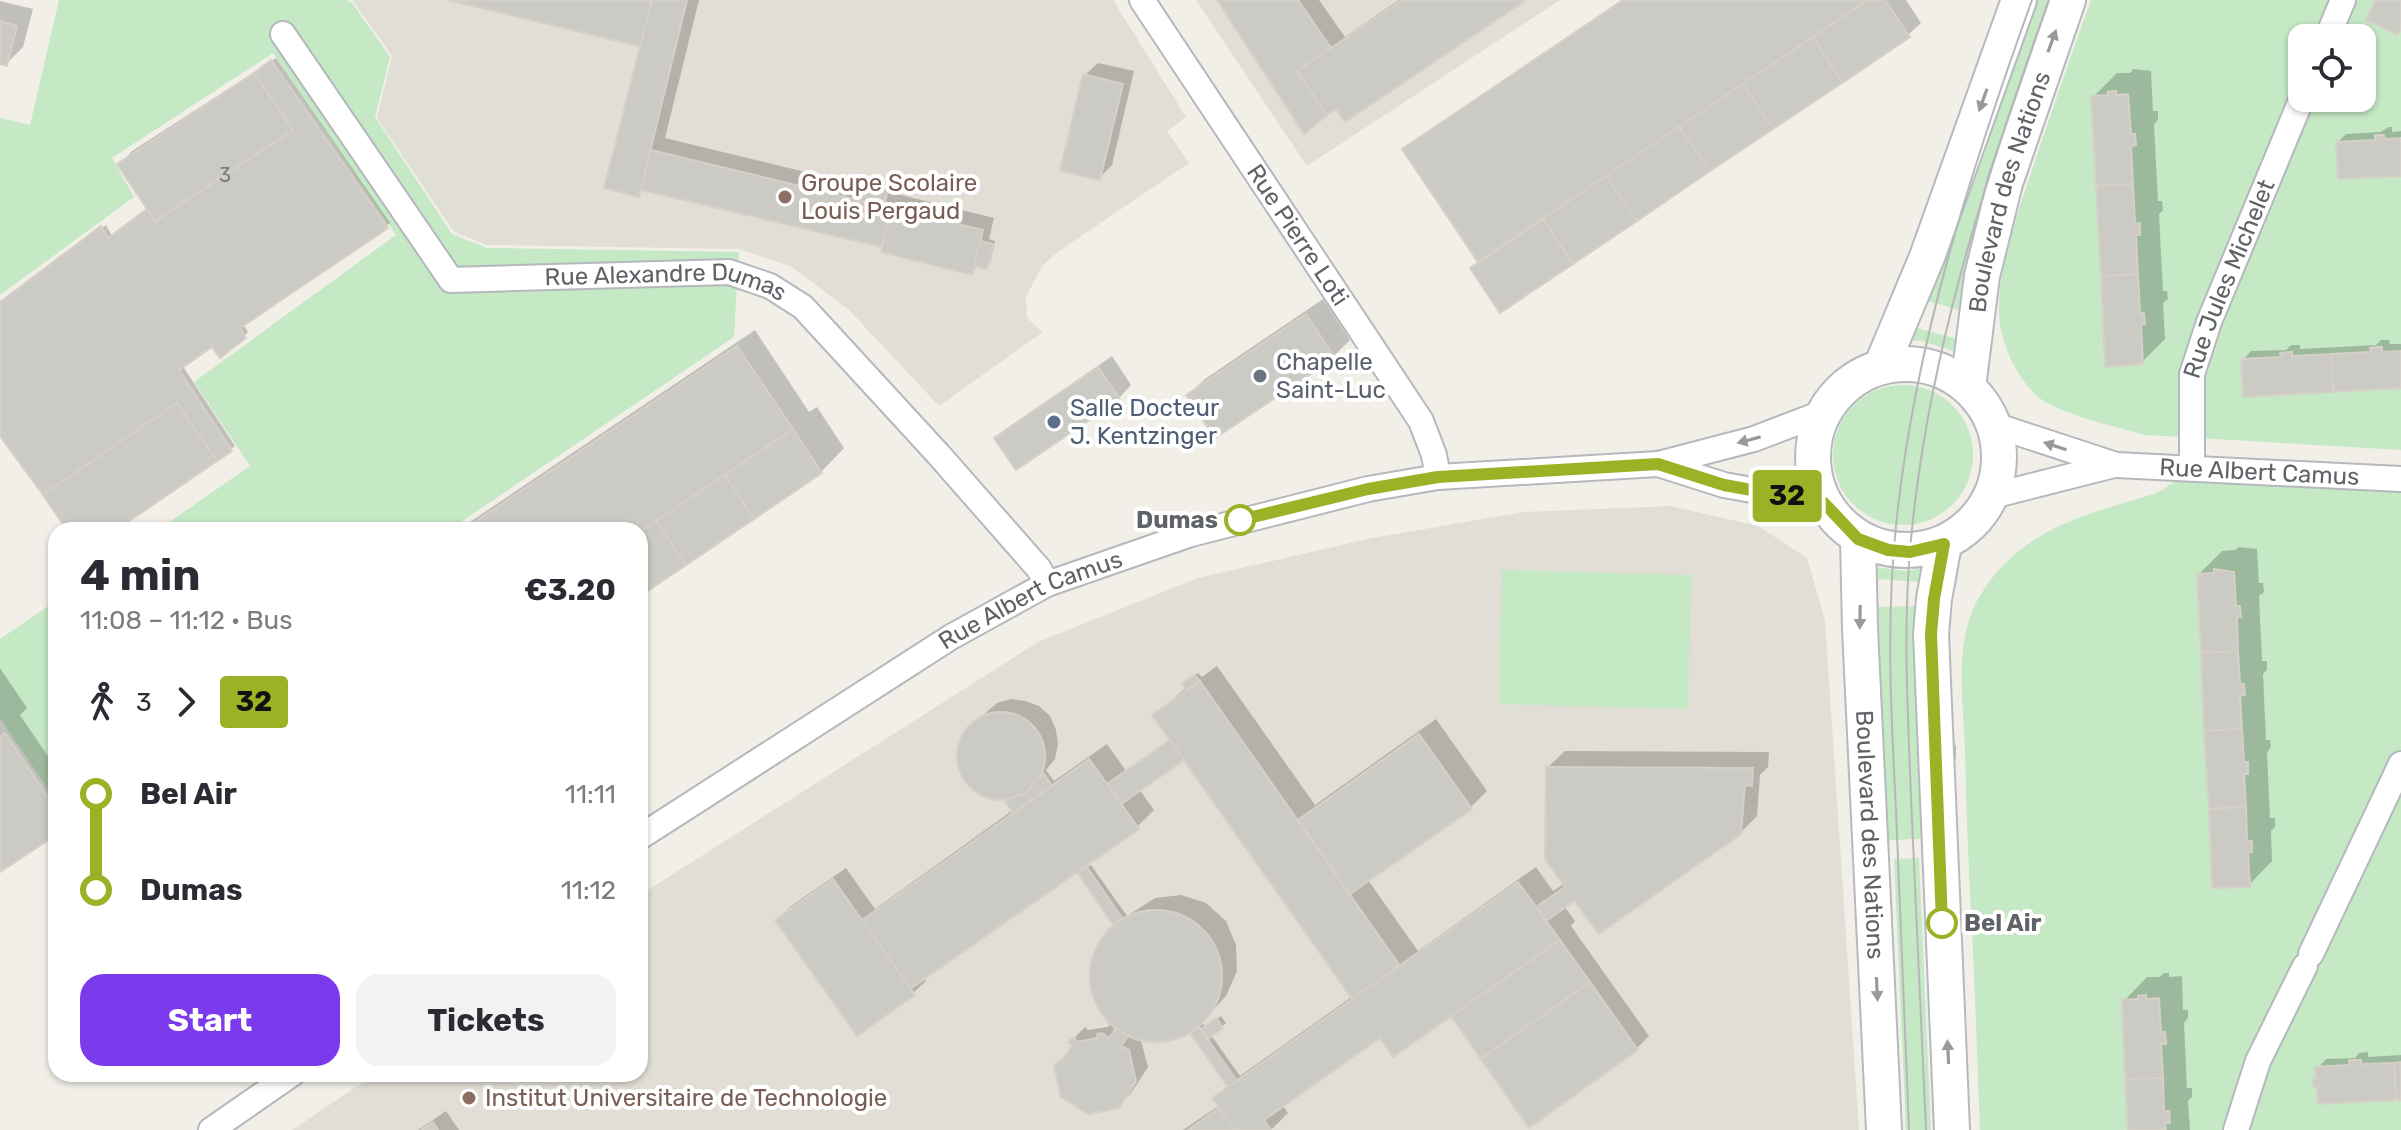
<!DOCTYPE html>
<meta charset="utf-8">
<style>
:root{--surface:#fff;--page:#f2f2f3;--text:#2b2b33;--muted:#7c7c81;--accent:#7c3aed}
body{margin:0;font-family:Rubik,sans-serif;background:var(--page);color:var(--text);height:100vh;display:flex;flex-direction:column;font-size:30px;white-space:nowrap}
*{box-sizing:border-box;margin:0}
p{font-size:26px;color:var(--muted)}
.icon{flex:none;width:44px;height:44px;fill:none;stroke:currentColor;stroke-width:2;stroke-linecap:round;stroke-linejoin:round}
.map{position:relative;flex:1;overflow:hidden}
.drawer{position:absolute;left:48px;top:522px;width:600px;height:560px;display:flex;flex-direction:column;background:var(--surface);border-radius:24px;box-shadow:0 2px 6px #0004}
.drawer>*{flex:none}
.badge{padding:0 16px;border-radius:6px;font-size:28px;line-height:52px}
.fabs{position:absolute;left:2288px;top:24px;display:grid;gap:16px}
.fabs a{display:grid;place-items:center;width:88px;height:88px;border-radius:16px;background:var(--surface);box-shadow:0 2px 6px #0004;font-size:40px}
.map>.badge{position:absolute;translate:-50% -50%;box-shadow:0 0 0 4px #fff}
.legs{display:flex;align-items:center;gap:12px;height:88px;padding:0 32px;font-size:26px}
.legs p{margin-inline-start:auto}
.overview{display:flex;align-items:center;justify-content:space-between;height:136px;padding:0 32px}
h1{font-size:44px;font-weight:700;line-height:60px}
.button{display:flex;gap:16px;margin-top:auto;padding:16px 32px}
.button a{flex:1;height:92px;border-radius:24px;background:var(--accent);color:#fff;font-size:32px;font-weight:700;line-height:92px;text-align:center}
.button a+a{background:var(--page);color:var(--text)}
ul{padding:0 32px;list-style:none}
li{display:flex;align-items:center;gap:28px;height:96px;font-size:30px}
li i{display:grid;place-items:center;width:12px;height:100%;margin:0 10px;background:currentColor}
li i::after{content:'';width:20px;height:20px;margin:-10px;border:6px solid;border-radius:50%;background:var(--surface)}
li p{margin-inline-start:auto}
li:first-child i{background:linear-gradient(#0000 50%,currentColor 0)}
li:last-child i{background:linear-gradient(currentColor 50%,#0000 0)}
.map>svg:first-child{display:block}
.education{fill:#e1ded6}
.green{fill:#c5e8c5;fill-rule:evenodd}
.shadow{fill:#0003;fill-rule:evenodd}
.building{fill:#cccac5;stroke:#d6d1c6;stroke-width:2}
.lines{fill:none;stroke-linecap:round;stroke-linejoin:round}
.street-casing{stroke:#b5b8bc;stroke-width:28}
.secondary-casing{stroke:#b6babf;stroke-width:38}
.street{stroke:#fff;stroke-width:24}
.secondary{stroke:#fff;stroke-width:34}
.tram{stroke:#b6b7b8;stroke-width:2}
.oneway{fill:#979a9d}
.line-1-casing{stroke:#fff;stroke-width:18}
.line-1{stroke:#9cb226;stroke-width:12}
.education-dot{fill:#8d6e63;stroke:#fff;stroke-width:3}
.worship-dot{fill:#6b7280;stroke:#fff;stroke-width:3}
.service-dot{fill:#5c6f8a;stroke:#fff;stroke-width:3}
.stop-1-dot{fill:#fff;stroke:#9cb226;stroke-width:4}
.labels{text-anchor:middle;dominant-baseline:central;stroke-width:8;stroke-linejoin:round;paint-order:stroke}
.number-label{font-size:20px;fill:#7a7d7f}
.education-label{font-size:24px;fill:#785e54;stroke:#fff;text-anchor:start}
.street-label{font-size:24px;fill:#5f6368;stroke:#fff}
.worship-label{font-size:24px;fill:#5b616d;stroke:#fff;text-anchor:start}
.service-label{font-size:24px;fill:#4e5e75;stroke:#fff;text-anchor:start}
.stop-label{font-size:24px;font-weight:bold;fill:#5f6368;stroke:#fff;text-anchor:end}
</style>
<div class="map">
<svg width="2401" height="1130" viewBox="0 0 2401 1130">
<rect width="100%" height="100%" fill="#f1efe8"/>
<g class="education">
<polygon points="352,0 1113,0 1186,117 1167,131 1189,163 1059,251 1042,266 1026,297 1027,318 1043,332 939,406 849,310 792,267 739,249 487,245 454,232 377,118 392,56"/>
<polygon points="1196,0 1560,0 1307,166"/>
<polygon points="1670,506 1758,526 1807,558 1825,620 1859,1130 292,1130 375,1074 640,1074 640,895 1038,642 1198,578 1372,538 1524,512"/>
</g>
<g class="green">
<polygon points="59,0 347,0 352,3 390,57 375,117 452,234 487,248 739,252 734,337 449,530 158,530 250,466 194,382 396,235 273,53 112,158 134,197 0,295 0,118 30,125"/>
<polygon points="2026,0 2058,0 1966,312 1921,299"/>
<path d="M2091 0H2401V450L2146 435C2116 427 2073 417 2047 403 2019 387 1998 340 1999 309 1999 264 2019 209 2033 167 2052 111 2071 55 2091 0ZM2302 38H2362V98H2302Z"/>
<polygon points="1910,326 1961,340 1959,353 1922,341 1904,340"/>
<circle cx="1903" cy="455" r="70"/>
<path d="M2192 468 2401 479V1130H1980C1977 1057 1975 985 1971 912 1968 857 1966 803 1965 748 1963 699 1953 638 1981 594 2022 528 2085 515 2154 494L2164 489Z"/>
<polygon points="1874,567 1905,571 1925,568 1924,582 1874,579"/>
<polygon points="1502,570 1691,575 1688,709 1499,704"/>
<polygon points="56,601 56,796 54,798 0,718 0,639"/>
<polygon points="1923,606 1930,838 1879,841 1875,607"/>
<polygon points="1919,858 1931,1130 1906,1130 1894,859"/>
</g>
<g class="shadow">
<polygon points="456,0 699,0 665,138 859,185 863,179 891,186 889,192 994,218 989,239 995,241 990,263 986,267 979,265 971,272 884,246 645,188 639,194 641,45"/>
<polygon points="1220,0 1319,0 1345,37 1399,0 1522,0 1337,106 1304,131"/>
<polygon points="1625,0 1906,0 1921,23 1908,35 1500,310 1472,268 1479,261"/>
<polygon points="0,1 33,9 23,47 7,63 0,62"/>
<polygon points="276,58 390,223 243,324 248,332 244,336 212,344 182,365 235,446 231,449 114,530 69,530 0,432 0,303 106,225 112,236 149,209 120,164 132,151"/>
<polygon points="1098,63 1134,71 1112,165 1099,178 1085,75"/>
<polygon points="2133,69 2151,71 2153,111 2158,111 2158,120 2154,124 2158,201 2162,201 2163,210 2159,214 2163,291 2167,291 2168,299 2163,303 2165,339 2142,362 2093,97 2117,73 2130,73"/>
<polygon points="2389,127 2392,127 2392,132 2401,131 2401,174 2338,142 2346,134 2380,132"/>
<polygon points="1323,299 1350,340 1334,356 1188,395 1205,379"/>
<polygon points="755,330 809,412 817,407 844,448 821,472 640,593 640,530 458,530"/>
<polygon points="2381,340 2389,340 2390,344 2401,344 2401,386 2243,360 2251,351 2286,350 2291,345 2300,345 2300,349 2376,345"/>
<polygon points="1112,356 1131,385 1119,398 997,438 1010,426"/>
<polygon points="2239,547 2257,549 2259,583 2263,583 2264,592 2259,596 2262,661 2267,661 2267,670 2263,674 2266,740 2270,740 2271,746 2267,753 2270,818 2275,818 2275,827 2271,831 2272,861 2249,885 2199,574 2222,551 2235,550"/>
<path d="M1217 666 1315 805 1436 719 1487 791 1470 808 1368 880 1418 951 1536 867 1553 891 1565 883 1548 767 1565 751 1769 752 1768 767 1760 775 1757 816 1740 833 1575 898 1564 906 1575 921 1571 926 1649 1036 1637 1048 1452 1013 1380 1035 1282 1105 1288 1113 1271 1130H1183L1220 1105 1215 1098 1228 1085 1192 1033 1200 1024 1173 1038 1156 1040 1140 1037 1148 1067 1131 1093 1118 1106 1058 1063 1074 1045 1072 1040 1085 1027 1088 1030 1108 1027 1112 1022 1095 995 1093 977 1099 949 1116 926 1077 869 924 977 926 981 913 993 778 920 790 907 846 868 875 909 1013 810 1009 798 990 797 977 791 966 780 960 767 959 752 962 738 971 726 997 703 1011 699 1025 701 1039 706 1050 716 1056 730 1058 744 1055 759 1046 770 1054 781 1107 744 1126 771 1171 739 1155 715 1187 687 1188 680 1198 673 1202 677ZM1184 757 1353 996 1240 1076 1211 1035 1226 1023 1221 1016 1205 1027 1202 1022 1226 996 1237 971 1236 945 1226 921 1206 903 1181 895 1155 898 1127 916 1091 865 1080 872V867L1137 827 1154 810 1139 789Z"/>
<polygon points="0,668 27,708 20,715 56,768 56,832 0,870"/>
<polygon points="1956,745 1956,758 1953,762 1951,746"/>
<polygon points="2164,973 2169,973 2169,977 2182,976 2183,1010 2188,1010 2188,1018 2184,1023 2187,1088 2192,1088 2192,1097 2188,1101 2190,1130 2130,1130 2124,1001 2147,977 2160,977"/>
<polygon points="2368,1052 2368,1057 2401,1055 2401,1098 2319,1085 2315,1080 2318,1077 2318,1068 2326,1059 2355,1058 2359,1053"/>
<polygon points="446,1111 459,1130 418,1130"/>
</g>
<g class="building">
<polygon points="448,0 652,0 642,47"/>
<polygon points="652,0 687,0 639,197 604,188"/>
<polygon points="1217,0 1298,0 1331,48 1297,71 1327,115 1304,134"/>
<polygon points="1402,0 1526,0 1345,122 1336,109 1327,115 1297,71"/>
<polygon points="1623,0 1868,0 1478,262 1402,149"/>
<polygon points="1868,0 1885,0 1910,37 1842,83 1813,37"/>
<polygon points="2376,0 2401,0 2401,28 2398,35 2366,20"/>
<polygon points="0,21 17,26 7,66 0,64"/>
<polygon points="1813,37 1842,83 1773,129 1743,84"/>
<polygon points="271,60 388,228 240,328 246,338 220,358 212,347 179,370 232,451 217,461 177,403 43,495 0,436 0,302 101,226 108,238 147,209 155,221 293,130 254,73"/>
<polygon points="254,73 293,130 155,221 117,164"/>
<polygon points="1083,74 1123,84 1100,180 1060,171"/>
<polygon points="1743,84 1773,129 1710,171 1679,127"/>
<polygon points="2116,91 2116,95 2128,94 2131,134 2135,134 2136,145 2131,146 2133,184 2096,186 2091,96 2108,95 2108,92"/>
<polygon points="1679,127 1710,171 1637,221 1606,176"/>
<polygon points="2375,135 2384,135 2385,139 2401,138 2401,176 2338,179 2336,142 2375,140"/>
<polygon points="651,150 891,208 882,247 641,190"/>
<polygon points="1606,176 1637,221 1573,264 1543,219"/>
<polygon points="858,181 888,189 884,207 853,199"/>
<polygon points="2133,184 2135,224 2140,223 2140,235 2136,235 2138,274 2101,276 2096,186"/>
<polygon points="891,208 983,230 972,275 881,252"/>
<polygon points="1543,219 1573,264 1500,313 1470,268"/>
<polygon points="980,241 993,244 987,269 974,266"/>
<polygon points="2138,274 2140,313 2144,313 2145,324 2141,325 2143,364 2105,367 2101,276"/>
<polygon points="1306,314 1335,358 1215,438 1186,395"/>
<polygon points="737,346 793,429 656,521 640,532 640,530 463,530"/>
<polygon points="2375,347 2382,347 2382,352 2401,351 2401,388 2333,392 2331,354 2371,352 2370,348"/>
<polygon points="2292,352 2292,356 2331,354 2333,392 2243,397 2241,359 2281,357 2280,353"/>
<polygon points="1098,367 1120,399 1016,470 994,438"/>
<polygon points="177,403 217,461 116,530 67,530 43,495"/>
<polygon points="793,429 822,473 754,519 725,475"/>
<polygon points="725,475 754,519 686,565 656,521"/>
<polygon points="656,521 686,565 640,596 640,532"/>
<polygon points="2214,569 2234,572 2236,606 2240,606 2241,617 2237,617 2238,651 2201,653 2197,574 2214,573"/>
<polygon points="2238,651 2240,684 2244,684 2245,695 2240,696 2242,729 2204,731 2201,653"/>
<polygon points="1194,675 1200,681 1187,690 1182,683"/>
<polygon points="1200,681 1400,966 1353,1000 1152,715"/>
<circle cx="1001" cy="756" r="44"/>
<polygon points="2242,729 2244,762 2248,762 2248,774 2244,774 2246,807 2209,809 2204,731"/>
<polygon points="5,733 56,809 56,835 0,872 0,737"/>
<polygon points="1419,734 1472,809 1350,894 1298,820"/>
<polygon points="1170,740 1184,760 1121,804 1107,784"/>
<polygon points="1089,759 1139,829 910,989 862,920"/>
<polygon points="1546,767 1753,768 1752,786 1745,785 1741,834 1599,934 1574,901 1546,921 1536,907 1565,887 1545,859"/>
<polygon points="1043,773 1052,786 1013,813 1004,800 1026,793"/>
<polygon points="2246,807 2247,841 2252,841 2252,852 2248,852 2250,887 2212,888 2209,809"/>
<polygon points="1086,866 1123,919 1114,926 1077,872"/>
<polygon points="833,879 915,995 857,1036 775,920"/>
<polygon points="1518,882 1560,940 1393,1057 1380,1038 1264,1120 1271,1130 1235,1130 1212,1098"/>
<circle cx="1156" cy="976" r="66"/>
<polygon points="1560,940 1590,982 1481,1059 1451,1016"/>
<polygon points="1590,982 1638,1050 1529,1128 1481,1059"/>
<polygon points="2146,995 2146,999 2159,998 2161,1032 2165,1032 2166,1044 2161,1044 2163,1078 2125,1079 2122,1000 2138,999 2138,996"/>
<polygon points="1216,1018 1223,1028 1208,1039 1201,1029"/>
<polygon points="1199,1027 1237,1081 1228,1087 1190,1033"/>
<polygon points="1116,1028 1128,1036 1121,1046 1129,1050 1136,1081 1119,1108 1088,1114 1061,1097 1054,1066 1057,1062 1060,1064 1072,1045 1068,1043 1071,1039 1075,1038 1076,1042 1098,1038 1097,1034 1102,1033 1109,1038"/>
<polygon points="2349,1060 2361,1060 2361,1064 2394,1063 2396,1100 2317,1104 2317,1087 2313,1087 2313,1079 2316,1079 2315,1067 2349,1065"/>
<polygon points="2401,1062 2401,1100 2396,1100 2394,1063"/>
<polygon points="2163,1078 2164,1111 2169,1111 2170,1123 2165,1123 2166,1130 2128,1130 2125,1079"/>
<polygon points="1219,1108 1235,1130 1188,1130"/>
<polygon points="433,1122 438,1130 421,1130"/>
</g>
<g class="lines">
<defs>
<g id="street">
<path id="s1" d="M1142 0 1421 421 1434 455 1438 477"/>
<path id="s2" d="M283 34 451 280 729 272 770 286 803 307 939 455 1039 569 1047 584"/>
<polyline points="2327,38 2343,0"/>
<path id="s3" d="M1994 425 2116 465 2401 479"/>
<polyline points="1658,464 1724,485 1824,503"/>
<path id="s4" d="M2192 468V374L2209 322 2302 98"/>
<polyline points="1992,496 2114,465"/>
<path id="s5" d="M640 837 951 637 1047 584 1191 534 1368 489 1438 477 1658 464 1754 439 1822 413"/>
<polyline points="2311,954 2401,764"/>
<polyline points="211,1130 292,1074"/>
<polyline points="2236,1130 2258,1061 2305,966"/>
</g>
<g id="secondary">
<circle cx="1906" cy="457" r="93"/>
<polyline points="1881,367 1927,257 2019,0"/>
<path id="s6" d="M1968 387 1982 276 2005 183 2068 0"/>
<path id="s7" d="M1858 539 1860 629 1884 1130"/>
<polyline points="1944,544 1934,599 1931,634 1952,1130"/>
</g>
</defs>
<use href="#street" class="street-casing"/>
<use href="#secondary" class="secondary-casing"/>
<use href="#street" class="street"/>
<use href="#secondary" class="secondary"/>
<g class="tram">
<path d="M1909 1130C1905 1023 1900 916 1896 810 1891 715 1886 620 1896 526 1914 345 1971 170 2032 0"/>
<path d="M1926 1130C1920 1019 1915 908 1911 798 1908 715 1903 632 1910 550 1926 361 1985 178 2049 0"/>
</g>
</g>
<defs><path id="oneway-solid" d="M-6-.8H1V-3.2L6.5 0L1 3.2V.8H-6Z" transform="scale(2)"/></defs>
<g class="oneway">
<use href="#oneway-solid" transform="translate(2052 41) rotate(-70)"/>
<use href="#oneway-solid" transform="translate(1983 100) rotate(110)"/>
<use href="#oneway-solid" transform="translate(1749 440) rotate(165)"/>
<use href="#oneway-solid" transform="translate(2055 446) rotate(-162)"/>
<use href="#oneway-solid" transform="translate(1860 617) rotate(91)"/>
<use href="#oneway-solid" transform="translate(1877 989) rotate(87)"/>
<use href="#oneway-solid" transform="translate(1948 1052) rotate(-93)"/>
</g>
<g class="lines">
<defs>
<polyline id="line-1" points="1240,520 1368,489 1438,477 1658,464 1724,485 1824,503 1858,539 1888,550 1910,552 1944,544 1934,599 1931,634 1942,923"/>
</defs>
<use href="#line-1" class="line-1-casing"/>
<use href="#line-1" class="line-1"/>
</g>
<g class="education-dot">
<circle cx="785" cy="197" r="8"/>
<circle cx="469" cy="1098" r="8"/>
</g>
<circle class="worship-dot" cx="1260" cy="376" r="8"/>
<circle class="service-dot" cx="1054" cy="422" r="8"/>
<g class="stop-1-dot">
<circle cx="1240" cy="520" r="14"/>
<circle cx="1942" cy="923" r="14"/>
</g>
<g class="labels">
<g class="number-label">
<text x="225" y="175">3</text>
</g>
<g class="education-label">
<text x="801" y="183">Groupe Scolaire<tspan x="801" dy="28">Louis Pergaud</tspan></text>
<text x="485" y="1098">Institut Universitaire de Technologie</text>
</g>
<g class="street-label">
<text stroke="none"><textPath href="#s6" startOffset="200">Boulevard des Nations</textPath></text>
<text stroke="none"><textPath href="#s1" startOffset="282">Rue Pierre Loti</textPath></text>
<text stroke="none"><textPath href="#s4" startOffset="196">Rue Jules Michelet</textPath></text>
<text stroke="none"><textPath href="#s2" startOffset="514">Rue Alexandre Dumas</textPath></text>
<text stroke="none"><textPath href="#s3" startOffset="272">Rue Albert Camus</textPath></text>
<text stroke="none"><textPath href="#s5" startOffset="458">Rue Albert Camus</textPath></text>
<text stroke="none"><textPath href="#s7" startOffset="296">Boulevard des Nations</textPath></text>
</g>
<g class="worship-label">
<text x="1276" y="362">Chapelle<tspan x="1276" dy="28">Saint-Luc</tspan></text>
</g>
<g class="service-label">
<text x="1070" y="408">Salle Docteur<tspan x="1070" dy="28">J. Kentzinger</tspan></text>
</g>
<g class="stop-label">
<text x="1218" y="520">Dumas</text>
<text x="1964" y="923" text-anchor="start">Bel Air</text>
</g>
</g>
</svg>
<div class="fabs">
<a><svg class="icon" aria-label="locate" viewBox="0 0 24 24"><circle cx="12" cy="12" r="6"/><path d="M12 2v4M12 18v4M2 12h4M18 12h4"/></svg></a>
</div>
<b class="badge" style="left:1787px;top:496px;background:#9cb226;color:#111">32</b>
<section class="drawer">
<div class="overview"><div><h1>4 min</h1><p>11:08 – 11:12 · Bus</p></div><b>€3.20</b></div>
<div class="legs"><svg class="icon" aria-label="walk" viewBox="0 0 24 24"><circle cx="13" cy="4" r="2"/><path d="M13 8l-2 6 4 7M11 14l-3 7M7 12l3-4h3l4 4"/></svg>3<svg class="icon" aria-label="forward" viewBox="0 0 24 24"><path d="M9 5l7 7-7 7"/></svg><b class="badge" style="background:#9cb226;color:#111">32</b></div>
<ul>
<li><i style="color:#9cb226"></i><b>Bel Air</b><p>11:11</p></li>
<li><i style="color:#9cb226"></i><b>Dumas</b><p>11:12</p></li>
</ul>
<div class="button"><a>Start</a><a>Tickets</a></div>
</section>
</div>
